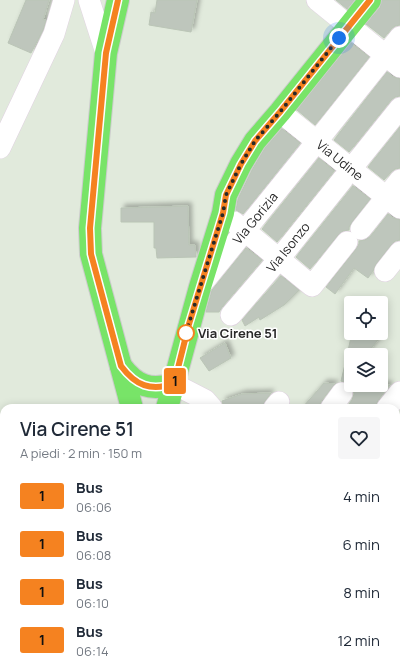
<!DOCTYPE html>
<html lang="it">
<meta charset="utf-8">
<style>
:root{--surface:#fff;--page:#f6f6f7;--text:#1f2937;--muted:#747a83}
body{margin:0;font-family:Manrope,sans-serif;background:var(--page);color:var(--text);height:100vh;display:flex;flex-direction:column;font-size:15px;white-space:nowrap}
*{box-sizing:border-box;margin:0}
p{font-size:13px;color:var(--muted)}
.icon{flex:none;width:22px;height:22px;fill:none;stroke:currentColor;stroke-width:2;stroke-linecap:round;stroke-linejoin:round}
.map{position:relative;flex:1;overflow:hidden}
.sheet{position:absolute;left:0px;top:404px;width:400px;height:268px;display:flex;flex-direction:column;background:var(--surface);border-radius:12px 12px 0 0;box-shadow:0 2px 10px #0003}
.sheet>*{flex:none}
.badge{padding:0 8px;border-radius:3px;font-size:14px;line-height:26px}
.tools{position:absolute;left:344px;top:296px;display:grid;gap:8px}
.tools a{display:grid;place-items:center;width:44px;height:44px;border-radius:4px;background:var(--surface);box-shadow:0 2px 10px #0003;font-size:20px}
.you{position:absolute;width:20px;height:20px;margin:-10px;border:3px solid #fff;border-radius:50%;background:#1a73e8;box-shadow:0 0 0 6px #1a73e833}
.map>.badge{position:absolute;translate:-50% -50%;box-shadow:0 0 0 2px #fff}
.round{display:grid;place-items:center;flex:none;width:42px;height:42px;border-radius:4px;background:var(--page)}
.head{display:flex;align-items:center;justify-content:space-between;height:68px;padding:0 20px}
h1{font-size:19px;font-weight:600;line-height:30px}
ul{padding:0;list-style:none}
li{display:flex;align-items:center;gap:12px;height:48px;padding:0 20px}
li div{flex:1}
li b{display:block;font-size:15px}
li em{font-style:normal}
li .badge{min-width:44px;font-weight:700;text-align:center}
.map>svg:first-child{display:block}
.building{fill:#bec6bc;stroke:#bac5b6;filter:url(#shadow)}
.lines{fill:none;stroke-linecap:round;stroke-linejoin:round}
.minor-casing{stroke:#e0d2e1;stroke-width:22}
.major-casing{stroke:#ccc;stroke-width:24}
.minor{stroke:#fff;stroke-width:21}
.major{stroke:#78e468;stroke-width:22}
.line-casing{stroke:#fff;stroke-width:9}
.line{stroke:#f58220;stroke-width:6}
.walk{stroke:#292929;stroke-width:4;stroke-dasharray:0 7.2}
.stop-dot{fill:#fff;stroke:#f58220;stroke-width:2}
.labels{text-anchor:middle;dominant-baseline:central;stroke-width:3;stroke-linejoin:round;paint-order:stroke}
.street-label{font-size:13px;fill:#292929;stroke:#fff}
.stop-label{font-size:13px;font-weight:bold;fill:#292929;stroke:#fff;text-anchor:start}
</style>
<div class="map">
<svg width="400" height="672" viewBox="0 0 400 672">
<defs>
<filter id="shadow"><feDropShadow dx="3.5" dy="-3.5" stdDeviation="2" flood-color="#0004"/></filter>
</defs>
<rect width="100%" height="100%" fill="#e1eadc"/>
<g class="building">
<polygon points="26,0 49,0 43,20 46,20 43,30 31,53 8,43"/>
<polygon points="157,0 197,0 191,32 149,25 151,12 155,13"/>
<polygon points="336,0 354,0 347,9"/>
<polygon points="382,0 400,0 400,25 395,26 391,29 384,38 366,24 380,8"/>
<polygon points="351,43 369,57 315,125 297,110"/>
<polygon points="387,72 393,77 400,79 400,96 395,97 391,100 349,152 334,140"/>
<polygon points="400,127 400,168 395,169 391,172 384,180 368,167"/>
<polygon points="282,129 300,143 243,214 236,210 238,199 252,170 265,148"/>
<polygon points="319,158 334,171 277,242 262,229"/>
<polygon points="353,186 370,199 352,222 349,227 349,230 343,231 338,235 310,269 296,257"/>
<polygon points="188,206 189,245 195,245 196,257 157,258 156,248 154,248 154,222 121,222 121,208"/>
<polygon points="388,214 393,218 400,220 400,240 395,241 391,245 376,264 373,271 368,278 354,268 335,294 326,287 356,249 359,244 359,241 365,240 370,237"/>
<polygon points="246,248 262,260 222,307 219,312 206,312 212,290"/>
<polygon points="281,276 299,290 284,305 260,320 259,317 245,326 242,320"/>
<polygon points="352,333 366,333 377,341 366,355 347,355"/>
<polygon points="225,343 231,358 209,371 200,358"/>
<polygon points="346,360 351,360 351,385 390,385 378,400 375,408 346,408 352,400 354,394 353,388 349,384 341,381"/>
<polygon points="324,383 335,384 321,401 319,408 302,408"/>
<polygon points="271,393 265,401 262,408 224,408 222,401 242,394"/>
</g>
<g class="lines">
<defs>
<g id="minor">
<polyline points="89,0 106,53"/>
<polyline points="317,0 349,26"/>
<polyline points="358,33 400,67"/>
<polyline points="280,112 400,208"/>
<polyline points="322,135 400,37"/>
<polyline points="0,148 54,34 64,0"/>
<polyline points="351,169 400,108"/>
<polyline points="234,222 312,286 347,242"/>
<polyline points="361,229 400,180"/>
<polyline points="385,271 400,252"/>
<polyline points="201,285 310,150"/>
<polyline points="231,315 279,259 343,179"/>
<polyline points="174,384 205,400 212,408"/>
<polyline points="274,408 279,402"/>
<polyline points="331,408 342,393"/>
<polyline points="387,408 400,392"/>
<polyline points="396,469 400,469"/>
</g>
<g id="major">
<polyline points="118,0 106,53 90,228 91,254 132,408"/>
<path d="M121 366C136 386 150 391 174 384"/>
<polyline points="167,408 200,287 223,213 226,195 241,164 255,141 280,112 370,0"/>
<polyline points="93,672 94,668"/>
</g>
</defs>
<use href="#minor" class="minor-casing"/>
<use href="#major" class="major-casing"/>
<use href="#minor" class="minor"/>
<use href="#major" class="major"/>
</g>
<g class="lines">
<defs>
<path id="line" d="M118 0 106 53 90 228 91 254 121 366C136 386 150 391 174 384L189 324 223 213 226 195 241 164 255 141 280 112 370 0"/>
</defs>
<use href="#line" class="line-casing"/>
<use href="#line" class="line"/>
<polyline class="walk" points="186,333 185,336 223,213 226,195 241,164 255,141 280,112 339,38"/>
</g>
<circle class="stop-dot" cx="186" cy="333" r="8"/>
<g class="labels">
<g class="street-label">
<text transform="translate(340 160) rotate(39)">Via Udine</text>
<text transform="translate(255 218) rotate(-51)">Via Gorizia</text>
<text transform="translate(288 247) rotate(-51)">Via Isonzo</text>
</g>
<g class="stop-label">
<text x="198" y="333">Via Cirene 51</text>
</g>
</g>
</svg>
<div class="tools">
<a><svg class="icon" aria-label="locate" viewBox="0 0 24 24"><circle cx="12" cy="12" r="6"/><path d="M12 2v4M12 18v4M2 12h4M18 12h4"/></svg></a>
<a><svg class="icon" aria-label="layers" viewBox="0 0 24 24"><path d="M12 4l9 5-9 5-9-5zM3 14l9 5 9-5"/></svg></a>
</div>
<div class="you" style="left:339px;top:38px"></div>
<b class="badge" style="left:175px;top:381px;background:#f58220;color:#111">1</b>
<section class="sheet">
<div class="head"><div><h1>Via Cirene 51</h1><p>A piedi · 2 min · 150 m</p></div><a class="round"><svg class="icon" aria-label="heart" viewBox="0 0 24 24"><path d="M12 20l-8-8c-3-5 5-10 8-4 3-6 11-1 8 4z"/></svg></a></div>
<ul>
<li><span class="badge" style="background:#f58220;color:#111">1</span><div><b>Bus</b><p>06:06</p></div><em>4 min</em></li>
<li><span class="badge" style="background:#f58220;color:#111">1</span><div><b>Bus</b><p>06:08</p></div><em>6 min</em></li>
<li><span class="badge" style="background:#f58220;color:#111">1</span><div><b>Bus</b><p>06:10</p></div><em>8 min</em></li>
<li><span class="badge" style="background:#f58220;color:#111">1</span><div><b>Bus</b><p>06:14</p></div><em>12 min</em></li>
</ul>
</section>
</div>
